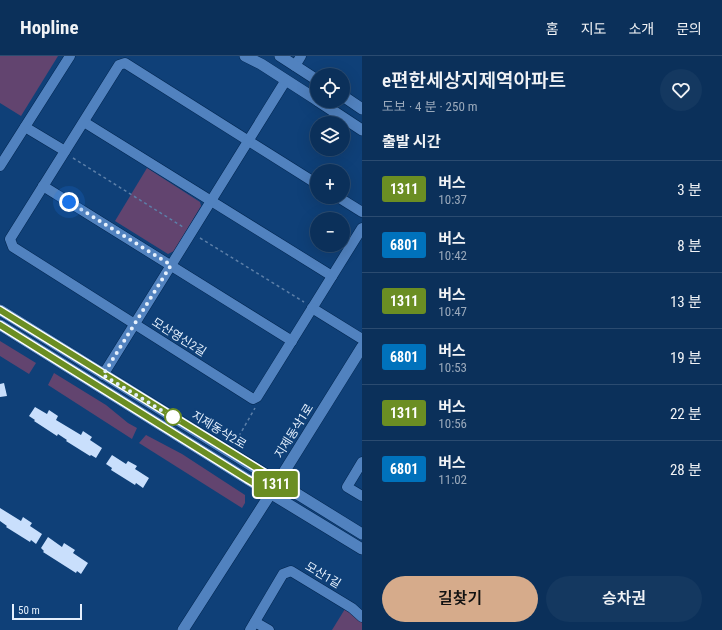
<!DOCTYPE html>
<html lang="ko">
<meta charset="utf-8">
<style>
:root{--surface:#0b305a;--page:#143860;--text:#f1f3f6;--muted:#9aa9bb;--line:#2b4b70;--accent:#d6ab8b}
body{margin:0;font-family:"Roboto Condensed","Noto Sans KR",sans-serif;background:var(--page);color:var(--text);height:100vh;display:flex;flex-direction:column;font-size:15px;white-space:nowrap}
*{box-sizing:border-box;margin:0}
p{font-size:13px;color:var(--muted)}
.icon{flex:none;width:22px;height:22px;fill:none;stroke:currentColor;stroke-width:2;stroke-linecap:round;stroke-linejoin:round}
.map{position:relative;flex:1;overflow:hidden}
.panel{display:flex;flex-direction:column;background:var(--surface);width:360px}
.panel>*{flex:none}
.badge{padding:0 8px;border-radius:3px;font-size:14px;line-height:26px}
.fabs{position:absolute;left:310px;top:12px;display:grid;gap:8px}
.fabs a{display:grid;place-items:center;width:40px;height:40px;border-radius:50%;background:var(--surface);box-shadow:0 4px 16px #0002,0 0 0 1px var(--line);font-size:20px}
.scale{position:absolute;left:12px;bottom:10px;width:70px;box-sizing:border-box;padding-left:4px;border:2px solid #e5f0fd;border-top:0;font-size:11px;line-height:14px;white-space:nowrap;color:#e5f0fd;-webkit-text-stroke:3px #0f4078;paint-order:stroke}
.you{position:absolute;width:20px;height:20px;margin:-10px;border:3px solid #fff;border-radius:50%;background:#1a73e8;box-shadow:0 0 0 6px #1a73e833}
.map>.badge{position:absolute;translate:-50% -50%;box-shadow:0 0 0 2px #fff}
h2{padding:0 20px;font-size:15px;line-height:36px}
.round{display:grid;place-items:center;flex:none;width:42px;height:42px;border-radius:21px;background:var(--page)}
.headline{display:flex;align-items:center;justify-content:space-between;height:68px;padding:0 20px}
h1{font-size:19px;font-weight:600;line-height:30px}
.cta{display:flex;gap:8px;margin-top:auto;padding:8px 20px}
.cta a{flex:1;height:46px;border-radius:24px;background:var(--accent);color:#111;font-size:16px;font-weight:600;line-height:46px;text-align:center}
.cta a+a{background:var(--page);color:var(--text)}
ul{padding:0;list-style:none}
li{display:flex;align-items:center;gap:12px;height:56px;padding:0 20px;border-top:1px solid var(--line)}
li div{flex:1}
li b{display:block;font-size:15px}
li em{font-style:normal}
li .badge{min-width:44px;font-weight:700;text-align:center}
header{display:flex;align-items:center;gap:24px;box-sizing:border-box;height:56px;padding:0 20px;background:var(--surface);border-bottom:1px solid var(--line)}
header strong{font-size:19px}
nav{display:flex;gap:22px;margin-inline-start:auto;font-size:14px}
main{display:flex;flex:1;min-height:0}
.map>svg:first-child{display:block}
.green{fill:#62446f}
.building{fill:#c9dffc}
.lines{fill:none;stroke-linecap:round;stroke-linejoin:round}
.minor-casing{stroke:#022650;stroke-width:11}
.tertiary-casing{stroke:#022650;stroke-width:12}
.secondary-casing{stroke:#022650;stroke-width:12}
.path{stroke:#5c7fa8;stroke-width:1.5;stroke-dasharray:3 3;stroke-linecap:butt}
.minor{stroke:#5182bf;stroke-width:10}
.tertiary{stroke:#5182bf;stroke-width:11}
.secondary{stroke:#5182bf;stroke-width:11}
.line-casing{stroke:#fff;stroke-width:9}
.line{stroke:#6b8e23;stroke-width:6}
.walk{stroke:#e5f0fd;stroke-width:4;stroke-dasharray:0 7.2}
.stop-dot{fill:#fff;stroke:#6b8e23;stroke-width:2}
.labels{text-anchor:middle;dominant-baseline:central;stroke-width:4;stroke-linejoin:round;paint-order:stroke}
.street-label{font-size:12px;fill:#e5f0fd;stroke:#0f4078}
</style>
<header>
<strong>Hopline</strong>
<nav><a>홈</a><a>지도</a><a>소개</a><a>문의</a></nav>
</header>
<main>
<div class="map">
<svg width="362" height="574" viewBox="0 0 362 574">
<rect width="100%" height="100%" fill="#0f4078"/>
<g class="green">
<polygon points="0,0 58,0 21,60 0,47"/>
<polygon points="147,112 200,146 201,150 174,195 168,198 115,165"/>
<polygon points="0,285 36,307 29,318 0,300"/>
<polygon points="54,317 106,349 128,367 137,372 132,383 48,329"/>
<polygon points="146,379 182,398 245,439 245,447 242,452 139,387"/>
<polygon points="345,553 362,565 362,574 332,574"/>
</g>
<g class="building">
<polygon points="4,327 7,340 0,341 0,328"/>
<polygon points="35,351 47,358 49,354 58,360 56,364 81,379 83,375 92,381 90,384 102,392 96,402 91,399 90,400 66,385 67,384 58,378 57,380 34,365 35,364 29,360"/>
<polygon points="112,399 126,408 128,405 137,410 135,413 149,422 143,432 136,427 135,429 111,414 112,412 106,408"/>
<polygon points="0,452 21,465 23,461 32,467 30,470 42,478 36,488 31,484 30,486 6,471 7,470 0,465"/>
<polygon points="48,481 62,491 64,487 75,494 73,497 88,507 81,518 77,515 76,517 43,496 44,495 41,492"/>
</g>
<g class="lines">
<defs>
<g id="minor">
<polyline points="295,10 301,0"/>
<polyline points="84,66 332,220"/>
<polyline points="25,71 65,95"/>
<polyline points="0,110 70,0"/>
<polyline points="317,128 125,7 119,9 10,183 13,191 253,343 257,341 362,172"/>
<polyline points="43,130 292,285"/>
<polyline points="338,141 362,156"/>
<polyline points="312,252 362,283"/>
<polyline points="103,319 286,24"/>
<polyline points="362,406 347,431 362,440"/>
<polyline points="255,566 269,574"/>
<polyline points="250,574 283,518 291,515 352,552 362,561"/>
</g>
<g id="tertiary">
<polyline points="0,254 362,478"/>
<polyline points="0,269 247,423 362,493"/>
<polyline points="183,574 271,437 362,291"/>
</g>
<g id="secondary">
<polyline points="245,0 261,8 317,44"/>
<polyline points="280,0 317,24"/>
<polyline points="343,40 362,53"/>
<polyline points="318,45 362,74"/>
</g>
</defs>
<use href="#minor" class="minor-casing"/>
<use href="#tertiary" class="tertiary-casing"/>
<use href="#secondary" class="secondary-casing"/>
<g class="path">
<polyline points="73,102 183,171"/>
<polyline points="200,182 304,246"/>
<polyline points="239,380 255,352"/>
</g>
<use href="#minor" class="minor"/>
<use href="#tertiary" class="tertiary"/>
<use href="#secondary" class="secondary"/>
</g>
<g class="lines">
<defs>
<polyline id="line" points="0,254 278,425 271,437 247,423 0,269"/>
</defs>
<use href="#line" class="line-casing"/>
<use href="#line" class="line"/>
<polyline class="walk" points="69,146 171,209 103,319 179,365 173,361"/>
</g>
<circle class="stop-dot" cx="173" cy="361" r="8"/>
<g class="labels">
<g class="street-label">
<text transform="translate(179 281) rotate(32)">모산영신2길</text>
<text transform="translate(219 374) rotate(31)">지제동삭2로</text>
<text transform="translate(294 375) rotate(-58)">지제동삭1로</text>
<text transform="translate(323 519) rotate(31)">모산1길</text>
</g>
</g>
</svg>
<div class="fabs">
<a><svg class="icon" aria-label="locate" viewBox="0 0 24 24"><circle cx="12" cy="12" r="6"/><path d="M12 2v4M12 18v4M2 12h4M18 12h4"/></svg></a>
<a><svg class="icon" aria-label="layers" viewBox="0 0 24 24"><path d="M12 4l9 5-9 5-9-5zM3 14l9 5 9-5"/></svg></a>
<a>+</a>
<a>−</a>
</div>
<div class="scale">50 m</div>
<div class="you" style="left:69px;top:146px"></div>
<b class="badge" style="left:276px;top:428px;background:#6b8e23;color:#fff">1311</b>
</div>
<section class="panel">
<div class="headline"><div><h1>e편한세상지제역아파트</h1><p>도보 · 4 분 · 250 m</p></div><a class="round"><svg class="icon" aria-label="heart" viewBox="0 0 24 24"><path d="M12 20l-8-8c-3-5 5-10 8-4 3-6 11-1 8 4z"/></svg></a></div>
<h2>출발 시간</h2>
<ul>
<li><span class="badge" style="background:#6b8e23;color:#fff">1311</span><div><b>버스</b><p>10:37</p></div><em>3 분</em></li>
<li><span class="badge" style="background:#0072bc;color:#fff">6801</span><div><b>버스</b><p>10:42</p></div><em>8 분</em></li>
<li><span class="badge" style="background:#6b8e23;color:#fff">1311</span><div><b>버스</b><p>10:47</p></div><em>13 분</em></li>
<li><span class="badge" style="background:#0072bc;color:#fff">6801</span><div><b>버스</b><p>10:53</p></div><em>19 분</em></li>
<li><span class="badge" style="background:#6b8e23;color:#fff">1311</span><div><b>버스</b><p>10:56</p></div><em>22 분</em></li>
<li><span class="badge" style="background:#0072bc;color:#fff">6801</span><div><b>버스</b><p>11:02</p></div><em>28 분</em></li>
</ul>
<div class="cta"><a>길찾기</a><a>승차권</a></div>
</section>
</main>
